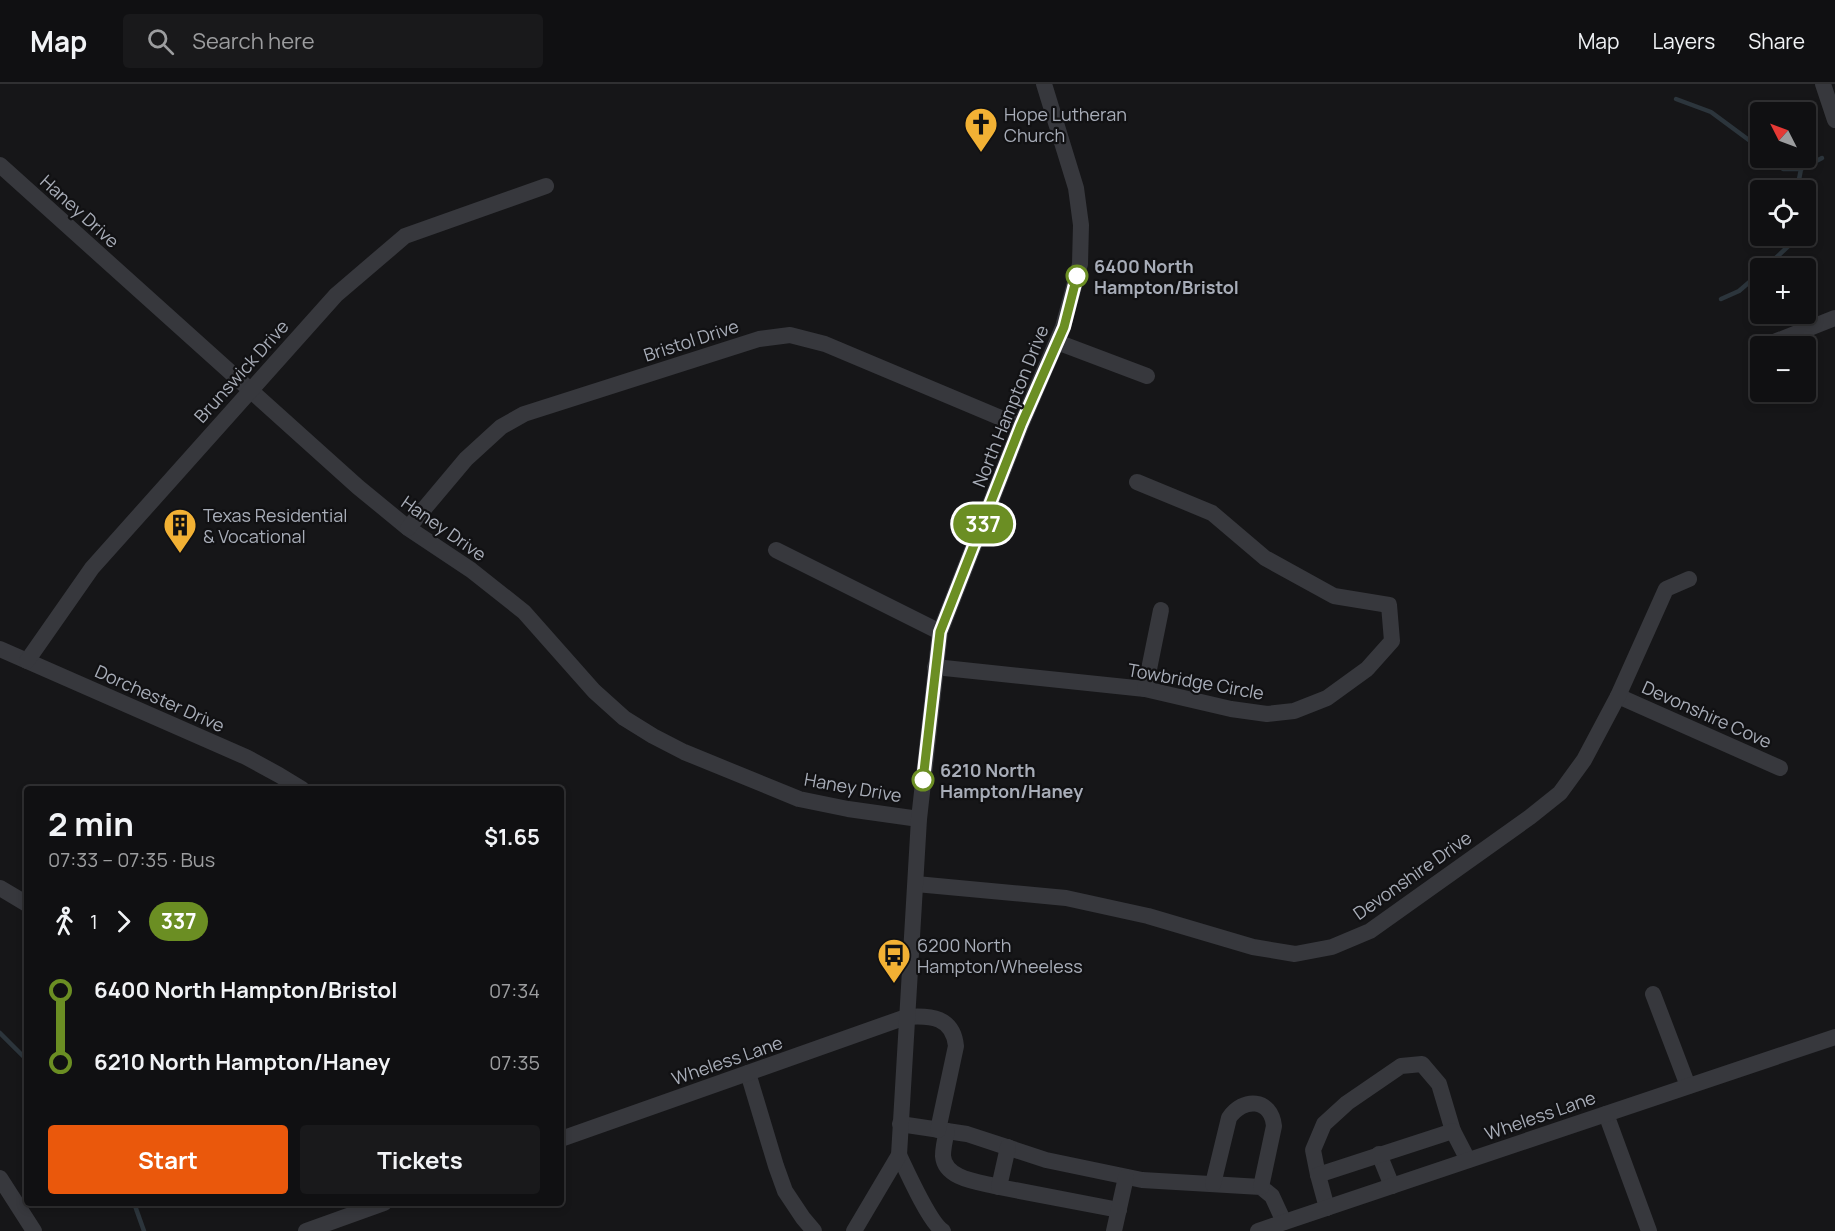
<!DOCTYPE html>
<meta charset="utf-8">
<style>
:root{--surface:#101012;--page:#19191b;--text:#f1f3f6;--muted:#9c9d9f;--line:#303032;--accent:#ea580c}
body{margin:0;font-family:Manrope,sans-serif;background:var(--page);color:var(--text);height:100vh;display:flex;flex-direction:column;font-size:22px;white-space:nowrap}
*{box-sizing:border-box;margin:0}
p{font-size:20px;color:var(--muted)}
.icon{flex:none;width:33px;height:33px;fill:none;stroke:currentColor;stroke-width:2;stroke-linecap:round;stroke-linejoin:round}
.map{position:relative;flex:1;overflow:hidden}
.sheet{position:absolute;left:24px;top:702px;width:540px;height:420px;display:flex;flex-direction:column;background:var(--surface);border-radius:6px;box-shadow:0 3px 9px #0003,0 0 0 2px var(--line)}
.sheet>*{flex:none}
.badge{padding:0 12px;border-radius:20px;font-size:21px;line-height:39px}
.needle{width:39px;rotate:312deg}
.fabs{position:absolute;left:1750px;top:18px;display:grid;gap:12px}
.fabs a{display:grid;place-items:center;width:66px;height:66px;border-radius:6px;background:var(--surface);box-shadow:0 3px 9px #0003,0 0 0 2px var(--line);font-size:30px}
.map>.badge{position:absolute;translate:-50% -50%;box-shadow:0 0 0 3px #fff}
.legs{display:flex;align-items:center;gap:9px;height:66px;padding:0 24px;font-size:20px}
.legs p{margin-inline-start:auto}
.summary{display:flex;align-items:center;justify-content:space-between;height:102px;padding:0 24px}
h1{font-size:33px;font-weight:700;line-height:45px}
.action{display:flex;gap:12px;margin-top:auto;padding:12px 24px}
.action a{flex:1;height:69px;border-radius:6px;background:var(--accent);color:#fff;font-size:24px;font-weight:700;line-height:69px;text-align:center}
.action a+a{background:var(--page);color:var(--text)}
ul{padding:0 24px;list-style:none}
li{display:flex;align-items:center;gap:21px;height:72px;font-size:22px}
li i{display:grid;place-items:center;width:9px;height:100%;margin:0 8px;background:currentColor}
li i::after{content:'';width:15px;height:15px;margin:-8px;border:4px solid;border-radius:50%;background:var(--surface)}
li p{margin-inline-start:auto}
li:first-child i{background:linear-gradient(#0000 50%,currentColor 0)}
li:last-child i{background:linear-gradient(currentColor 50%,#0000 0)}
header{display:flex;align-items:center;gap:36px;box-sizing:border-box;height:84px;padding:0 30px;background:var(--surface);border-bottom:2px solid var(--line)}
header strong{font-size:28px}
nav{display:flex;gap:33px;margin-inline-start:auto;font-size:21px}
.search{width:420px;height:54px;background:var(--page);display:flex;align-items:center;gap:15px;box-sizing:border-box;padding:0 21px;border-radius:6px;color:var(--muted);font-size:22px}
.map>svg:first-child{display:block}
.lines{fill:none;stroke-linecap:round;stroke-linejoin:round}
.stream{stroke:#2c353c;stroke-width:4.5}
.minor{stroke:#37383d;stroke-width:16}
.line-1-casing{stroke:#fff;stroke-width:14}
.line-1{stroke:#6b8e23;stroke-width:9}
.stop-1-dot{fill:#fff;stroke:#6b8e23;stroke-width:3}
.labels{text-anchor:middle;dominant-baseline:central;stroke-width:4.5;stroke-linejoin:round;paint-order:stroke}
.poi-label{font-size:18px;fill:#a8adb8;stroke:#111113;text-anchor:start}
.street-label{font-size:18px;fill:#a8adb8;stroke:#111113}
.stop-label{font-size:18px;font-weight:bold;fill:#a8adb8;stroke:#111113;text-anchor:start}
</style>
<header>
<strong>Map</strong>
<div class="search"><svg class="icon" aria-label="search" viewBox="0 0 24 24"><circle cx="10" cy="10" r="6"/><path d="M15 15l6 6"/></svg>Search here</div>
<nav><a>Map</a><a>Layers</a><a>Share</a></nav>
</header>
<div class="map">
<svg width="1835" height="1147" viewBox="0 0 1835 1147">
<rect width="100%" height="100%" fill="#161618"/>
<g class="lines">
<g class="stream">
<polyline points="1676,15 1711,28 1761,65"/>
<polyline points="1772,74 1783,85 1801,85"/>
<polyline points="1797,106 1801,85 1822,74"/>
<polyline points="1765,184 1796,155 1795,152"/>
<polyline points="1721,215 1739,207 1761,188"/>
<polyline points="0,949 27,976"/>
<polyline points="134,1119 144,1147"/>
</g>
<g class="minor">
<polyline points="1823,0 1835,36"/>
<polyline points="0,81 358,403 408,444 471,486 524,528 594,607 624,634 653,652 684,668 799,715 848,725 919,735"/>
<polyline points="1057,258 1147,292"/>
<polyline points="1764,262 1835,234"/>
<polyline points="408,444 466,375 501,343 524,330 759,255 790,251 825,260 1001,334 1021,341"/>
<polyline points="776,466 940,548"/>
<polyline points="0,565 246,673 279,691 302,705"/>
<polyline points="27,577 92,484 336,211 405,152 546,102"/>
<polyline points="935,583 1145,605 1231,625 1267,630 1294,627 1327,614 1367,585 1392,557 1389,521 1334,512 1265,474 1212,429 1137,398"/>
<polyline points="1145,605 1161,526"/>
<polyline points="1618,612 1780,684"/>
<polyline points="916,800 1066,814 1148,832 1253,863 1295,870 1332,863 1370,847 1530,733 1560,709 1584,676 1618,612 1666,505 1689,495"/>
<polyline points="0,804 27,820"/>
<polyline points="1653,910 1688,1002"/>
<polyline points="748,989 776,1082 785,1107 803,1134 814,1147"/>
<polyline points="1606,1030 1649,1147"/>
<polyline points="900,1040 967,1050 1046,1076 1142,1096 1261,1103 1272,1112 1284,1138"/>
<path d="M947 1047C945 1055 943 1064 943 1072 945 1096 981 1098 999 1103"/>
<path d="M561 1055 906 933C931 931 953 933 956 962L938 1046"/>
<polyline points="1008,1063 999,1103 1119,1126"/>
<polyline points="1379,1070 1392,1102"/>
<path d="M899 1071C907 1088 930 1139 943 1147"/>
<polyline points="1318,1091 1313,1066 1324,1040 1347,1019 1401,982 1422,980 1439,1000 1453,1047"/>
<polyline points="0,1094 34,1147"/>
<path d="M1213 1100 1229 1034C1243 1013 1271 1014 1274 1042L1261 1103"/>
<polyline points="1327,1124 1318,1091 1453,1047 1468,1076"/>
<polyline points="306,1147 384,1119"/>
<polyline points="854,1147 899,1071 919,735 940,548 1021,341 1063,243 1080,180 1081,141 1076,104 1044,0"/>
<polyline points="1114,1147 1126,1093"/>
<polyline points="1258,1147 1835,953"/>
</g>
</g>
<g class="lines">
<defs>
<polyline id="line-1" points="923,696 940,548 1021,341 1064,243 1077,192"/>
</defs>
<use href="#line-1" class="line-1-casing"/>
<use href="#line-1" class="line-1"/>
</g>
<defs>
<symbol id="church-pin" viewBox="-11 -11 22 30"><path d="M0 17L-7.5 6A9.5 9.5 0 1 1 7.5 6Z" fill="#f2b134" stroke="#111113"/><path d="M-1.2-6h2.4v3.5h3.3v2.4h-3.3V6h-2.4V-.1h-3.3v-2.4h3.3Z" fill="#111"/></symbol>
<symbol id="building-pin" viewBox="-11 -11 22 30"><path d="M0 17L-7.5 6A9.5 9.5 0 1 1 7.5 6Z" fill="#f2b134" stroke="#111113"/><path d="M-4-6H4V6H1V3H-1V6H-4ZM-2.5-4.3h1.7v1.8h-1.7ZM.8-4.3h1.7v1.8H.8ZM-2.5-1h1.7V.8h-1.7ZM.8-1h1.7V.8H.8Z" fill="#111"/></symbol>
<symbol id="bus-pin" viewBox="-11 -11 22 30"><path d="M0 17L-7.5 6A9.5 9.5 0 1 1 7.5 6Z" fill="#f2b134" stroke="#111113"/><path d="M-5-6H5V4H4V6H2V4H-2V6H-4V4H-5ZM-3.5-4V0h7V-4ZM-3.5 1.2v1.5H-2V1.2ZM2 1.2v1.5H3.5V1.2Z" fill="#111"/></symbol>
</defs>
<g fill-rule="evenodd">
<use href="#church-pin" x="962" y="21" width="38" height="52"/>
<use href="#building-pin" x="161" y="422" width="38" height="52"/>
<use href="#bus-pin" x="875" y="852" width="38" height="52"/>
</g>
<g class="stop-1-dot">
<circle cx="1077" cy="192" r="10"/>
<circle cx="923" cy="696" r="10"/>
</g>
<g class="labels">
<g class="poi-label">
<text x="1004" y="30">Hope Lutheran<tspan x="1004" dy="21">Church</tspan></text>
<text x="203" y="431">Texas Residential<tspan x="203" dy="21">&amp; Vocational</tspan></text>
<text x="917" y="861">6200 North<tspan x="917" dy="21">Hampton/Wheeless</tspan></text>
</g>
<g class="street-label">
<text transform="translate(80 127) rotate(42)">Haney Drive</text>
<text transform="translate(691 256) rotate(-18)">Bristol Drive</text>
<text transform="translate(241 287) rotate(-48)">Brunswick Drive</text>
<text transform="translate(1010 322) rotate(-68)">North Hampton Drive</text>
<text transform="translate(444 444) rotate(35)">Haney Drive</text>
<text transform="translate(1196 597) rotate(10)">Towbridge Circle</text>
<text transform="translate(160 614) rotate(24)">Dorchester Drive</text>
<text transform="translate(1707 630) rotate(24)">Devonshire Cove</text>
<text transform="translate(853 703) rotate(10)">Haney Drive</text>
<text transform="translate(1412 791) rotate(-35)">Devonshire Drive</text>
<text transform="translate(727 976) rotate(-19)">Wheless Lane</text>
<text transform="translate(1540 1031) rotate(-19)">Wheless Lane</text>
</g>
<g class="stop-label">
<text x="1094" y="182">6400 North<tspan x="1094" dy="21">Hampton/Bristol</tspan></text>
<text x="940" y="686">6210 North<tspan x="940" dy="21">Hampton/Haney</tspan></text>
</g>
</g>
</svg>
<div class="fabs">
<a><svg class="needle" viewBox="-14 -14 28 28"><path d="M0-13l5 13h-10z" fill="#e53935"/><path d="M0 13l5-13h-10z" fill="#9c9d9f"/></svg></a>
<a><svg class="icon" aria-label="locate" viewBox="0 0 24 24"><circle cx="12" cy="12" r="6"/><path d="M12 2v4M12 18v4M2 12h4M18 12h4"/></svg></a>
<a>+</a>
<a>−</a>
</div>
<b class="badge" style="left:983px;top:440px;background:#6b8e23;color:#fff">337</b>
<section class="sheet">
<div class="summary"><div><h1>2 min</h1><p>07:33 – 07:35 · Bus</p></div><b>$1.65</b></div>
<div class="legs"><svg class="icon" aria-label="walk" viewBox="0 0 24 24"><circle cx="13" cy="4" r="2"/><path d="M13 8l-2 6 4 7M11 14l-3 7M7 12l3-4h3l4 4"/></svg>1<svg class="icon" aria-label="forward" viewBox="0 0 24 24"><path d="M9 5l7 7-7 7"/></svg><b class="badge" style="background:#6b8e23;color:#fff">337</b></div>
<ul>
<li><i style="color:#6b8e23"></i><b>6400 North Hampton/Bristol</b><p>07:34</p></li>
<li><i style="color:#6b8e23"></i><b>6210 North Hampton/Haney</b><p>07:35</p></li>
</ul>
<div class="action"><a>Start</a><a>Tickets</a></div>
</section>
</div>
